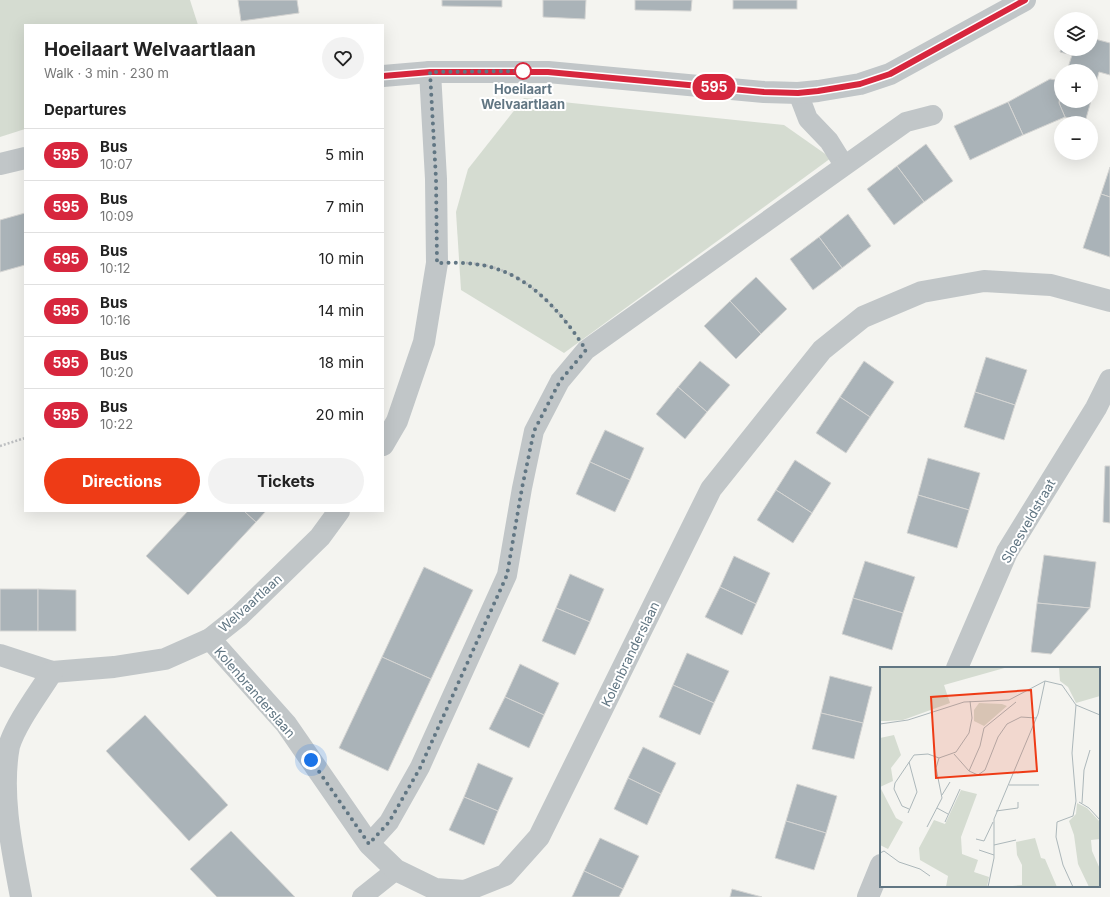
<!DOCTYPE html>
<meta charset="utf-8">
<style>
:root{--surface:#fff;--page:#f2f2f2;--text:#222;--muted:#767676;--line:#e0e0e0;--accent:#ee3b16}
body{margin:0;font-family:Inter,sans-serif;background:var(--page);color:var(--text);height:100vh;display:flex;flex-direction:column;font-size:15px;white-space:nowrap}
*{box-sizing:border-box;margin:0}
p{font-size:13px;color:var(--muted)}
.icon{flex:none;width:22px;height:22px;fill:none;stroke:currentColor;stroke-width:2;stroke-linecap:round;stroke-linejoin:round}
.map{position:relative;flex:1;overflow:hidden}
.drawer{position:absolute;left:24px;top:24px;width:360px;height:488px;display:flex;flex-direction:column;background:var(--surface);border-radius:0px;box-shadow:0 4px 16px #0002}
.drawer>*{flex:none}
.badge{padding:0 8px;border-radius:13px;font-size:14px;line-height:26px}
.fabs{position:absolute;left:1054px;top:12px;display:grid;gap:8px}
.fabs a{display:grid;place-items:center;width:44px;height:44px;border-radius:50%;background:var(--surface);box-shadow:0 4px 16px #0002;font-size:20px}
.you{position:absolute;width:20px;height:20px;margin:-10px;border:3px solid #fff;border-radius:50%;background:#1a73e8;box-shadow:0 0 0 6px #1a73e833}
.map>.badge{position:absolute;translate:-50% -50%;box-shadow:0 0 0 2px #fff}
h2{padding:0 20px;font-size:15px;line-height:36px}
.round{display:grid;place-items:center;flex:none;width:42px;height:42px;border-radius:21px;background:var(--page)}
.overview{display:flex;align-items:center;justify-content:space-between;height:68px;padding:0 20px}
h1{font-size:19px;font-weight:700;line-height:30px}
.button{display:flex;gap:8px;margin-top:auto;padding:8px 20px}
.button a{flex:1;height:46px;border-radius:24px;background:var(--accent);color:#fff;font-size:16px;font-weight:700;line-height:46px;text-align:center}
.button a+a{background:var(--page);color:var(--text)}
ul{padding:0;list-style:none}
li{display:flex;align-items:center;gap:12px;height:52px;padding:0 20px;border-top:1px solid var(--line)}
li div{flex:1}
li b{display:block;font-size:15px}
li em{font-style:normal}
li .badge{min-width:44px;font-weight:700;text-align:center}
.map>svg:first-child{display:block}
.green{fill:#d5dcd1}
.building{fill:#aab3b8;stroke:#d5d5d3}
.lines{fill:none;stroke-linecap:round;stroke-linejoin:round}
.path{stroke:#bdbfc1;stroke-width:2.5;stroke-dasharray:2 2;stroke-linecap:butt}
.service{stroke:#c1c6c8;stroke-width:20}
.minor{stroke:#c1c6c8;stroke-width:22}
.line-casing{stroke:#fff;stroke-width:9}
.line{stroke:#d7263d;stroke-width:6}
.walk{stroke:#617683;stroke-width:4;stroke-dasharray:0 7.2}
.stop-dot{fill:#fff;stroke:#d7263d;stroke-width:2}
.labels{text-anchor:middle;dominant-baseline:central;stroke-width:4;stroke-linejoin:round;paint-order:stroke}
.stop-label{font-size:13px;font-weight:bold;fill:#617683;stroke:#fff}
.street-label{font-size:13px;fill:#617683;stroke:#fff}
.inset-river{fill:none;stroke:#bac7cb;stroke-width:2}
.inset-road{fill:none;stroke:#acb7ba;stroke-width:1}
.view{fill:#ee3b16;fill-opacity:0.15;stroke:#ee3b16;stroke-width:2}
.inset-edge{fill:none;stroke:#617683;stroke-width:2}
</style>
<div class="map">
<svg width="1110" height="897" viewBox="0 0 1110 897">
<rect width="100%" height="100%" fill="#f4f4f0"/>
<g class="green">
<polygon points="0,0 190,0 198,25 25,25 25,129 0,137"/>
<polygon points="524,98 784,125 831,158 564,353 461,290 456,212 468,169"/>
</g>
<g class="building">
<polygon points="238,0 297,0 299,13 241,21"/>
<polygon points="442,0 502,0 502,7 442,6"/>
<polygon points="543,0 586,0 585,19 543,17"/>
<polygon points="635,0 692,0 691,11 635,10"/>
<rect x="733" y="0" width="64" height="9"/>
<polygon points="1091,38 1110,43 1110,75 1099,72 1085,122 1065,117 1059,103 1061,95 1061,101 1091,101 1091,71 1067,71 1072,55 1060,52 1061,49 1091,49"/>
<polygon points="1050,79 1061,81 1059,103 1065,117 1023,135 1008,102"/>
<polygon points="1008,102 1023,135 970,160 954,126"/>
<polygon points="926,144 953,181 924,202 897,166"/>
<polygon points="897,166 924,202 894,225 867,189"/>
<polygon points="1110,167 1110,197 1101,194"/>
<polygon points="1101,194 1110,197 1110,257 1083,248"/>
<polygon points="25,213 25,265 0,272 0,220"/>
<polygon points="848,214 871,246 842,268 819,237"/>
<polygon points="819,237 842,268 813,290 790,259"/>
<polygon points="756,277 787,309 761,334 730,301"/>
<polygon points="730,301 761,334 736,359 704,326"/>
<polygon points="986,357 1027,370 1015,405 975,392"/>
<polygon points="700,361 730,385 707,412 678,387"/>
<polygon points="864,361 894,382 870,417 840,397"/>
<polygon points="678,387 707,412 685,439 656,414"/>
<polygon points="975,392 1015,405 1004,440 964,427"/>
<polygon points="840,397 870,417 846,453 816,433"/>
<polygon points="605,430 644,448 630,480 590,462"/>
<polygon points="928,458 980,473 969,510 918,495"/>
<polygon points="795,460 831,483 812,513 776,490"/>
<polygon points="590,462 630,480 615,512 576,494"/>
<polygon points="1105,466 1110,466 1110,523 1103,522"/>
<polygon points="776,490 812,513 793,543 757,520"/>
<polygon points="918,495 969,510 957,548 907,533"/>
<polygon points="188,511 244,511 256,522 188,595 146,556"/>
<polygon points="244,511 266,511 256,522"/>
<polygon points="1044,555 1096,562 1090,608 1037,603"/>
<polygon points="734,556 770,573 756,604 720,587"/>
<polygon points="865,561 915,577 903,613 853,598"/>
<polygon points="424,567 473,590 431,679 382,657"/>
<polygon points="570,574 604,589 590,622 556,608"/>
<polygon points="720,587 756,604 742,635 705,617"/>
<rect x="0" y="589" width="38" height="42"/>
<polygon points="38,589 76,590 76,631 38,631"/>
<polygon points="853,598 903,613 892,650 842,634"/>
<polygon points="1037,603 1090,608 1051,654 1031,652"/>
<polygon points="556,608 590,622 575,655 542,641"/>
<polygon points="687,653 729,671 714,703 673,685"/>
<polygon points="382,657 431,679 388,771 339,748"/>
<polygon points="520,664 559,683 544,715 505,697"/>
<polygon points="830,676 872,687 863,723 821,713"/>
<polygon points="673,685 714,703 700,735 659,717"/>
<polygon points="505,697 544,715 529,748 489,729"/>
<polygon points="821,713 863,723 854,759 812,749"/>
<polygon points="145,715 228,805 189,841 106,751"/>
<polygon points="643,747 676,763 661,794 628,778"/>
<polygon points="478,763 513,778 498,811 464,797"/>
<polygon points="628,778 661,794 647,825 614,809"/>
<polygon points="797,784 837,796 826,833 786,821"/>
<polygon points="464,797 498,811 484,845 449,830"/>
<polygon points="786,821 826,833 814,870 775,858"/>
<polygon points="231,831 295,897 217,897 190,869"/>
<polygon points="600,838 639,856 623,889 584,871"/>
<polygon points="584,871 623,889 619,897 572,897"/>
<polygon points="732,889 762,897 730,897"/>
</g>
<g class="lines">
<g class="path">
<path d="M466 263C511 264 545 294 571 328"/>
<polyline points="0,446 25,438"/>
</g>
<g class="service">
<polyline points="798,93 808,119 829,141 844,165"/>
<polyline points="369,844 389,822 420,767 507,575 522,488 534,431 560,381 586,350 906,122 933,115"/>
<polyline points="362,897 396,870"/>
</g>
<g class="minor">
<polyline points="383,76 430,72 548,72 764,92 798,93 818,91 860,84 890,74 1025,0"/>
<polyline points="0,164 25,158"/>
<polyline points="383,445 397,421 424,342 437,263 436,179 430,72"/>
<polyline points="210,639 286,724 369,844 396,870 435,889 465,891 505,875 539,837 711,489 822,350 863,317 922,292 984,281 1051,285 1110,301"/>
<polyline points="0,655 52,672 114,667 165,659 210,639 239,616 320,537 339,511"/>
<polyline points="957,668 1007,552 1096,408 1110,380"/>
<path d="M21 897C12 849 0 794 9 746 16 723 39 693 52 672"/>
<polyline points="868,897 881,865"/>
</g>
</g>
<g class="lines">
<defs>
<polyline id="line" points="383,76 430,72 548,72 764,92 798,93 818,91 860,84 890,74 1025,0"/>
</defs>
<use href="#line" class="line-casing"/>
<use href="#line" class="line"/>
<path class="walk" d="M311 760 369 844 389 822 420 768 507 575 522 488 534 431 560 381 586 350C560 310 525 269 474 264 462 262 449 263 437 263L436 179 430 72 523 71"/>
</g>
<circle class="stop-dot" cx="523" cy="71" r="8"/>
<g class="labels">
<g class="stop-label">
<text x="523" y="89">Hoeilaart<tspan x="523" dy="15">Welvaartlaan</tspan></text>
</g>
<g class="street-label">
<text transform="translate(1028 521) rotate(-60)">Sloesveldstraat</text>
<text transform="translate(250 603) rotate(-42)">Welvaartlaan</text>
<text transform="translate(630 654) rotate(-64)">Kolenbranderslaan</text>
<text transform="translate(255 692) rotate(49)">Kolenbranderslaan</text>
</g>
</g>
<g transform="translate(880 667)">
<rect width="220" height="220" fill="#f4f4f0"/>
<path d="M0 0H128L64 18 70 36 23 53 7 54H0ZM179 0H220V29L196 36 188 20 180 14ZM99 36 122 37 127 39 104 59 94 54V43ZM14 68 21 88 11 101 13 114 0 120 16 151 23 155 8 182 0 178V71ZM81 123 97 127 81 170 82 187 98 193 94 205 109 210 107 220H66L68 209 40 193 39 181 54 153 65 157ZM197 136 207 141 220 155V172L211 173 212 184 220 202V220H209L198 197 194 168 189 154 196 147ZM155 171 161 191 165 192 177 220H121L142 218V198L137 188 136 175Z" fill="#d5dcd1"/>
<path class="inset-river" d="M30 0H59"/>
<path class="inset-road" d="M196 38 220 48M0 57 28 53 84 35 129 33 165 14 182 18 196 38 192 86 196 134 193 149 177 155 176 170 183 198 193 220M74 87 89 104 98 108 105 103 118 70 127 57 141 50 156 51M89 104 100 79 104 61 136 35M129 118H159M62 128 70 115M199 135 209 141 220 153M202 136 204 103 210 83M57 141 68 147M29 142 22 139 14 122 15 116 34 88 48 87 59 91 76 85 89 66 92 51 90 34M116 144 138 141V135M28 146 37 125 29 95M65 155 80 122M47 160 62 131 56 101 59 91M96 172 104 174 113 155M114 178 136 173M99 183 114 188M0 186 4 184 19 195 40 202 50 209M108 220 114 191V152L158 47 165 14"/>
<path class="view" d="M151 23 157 104 56 111 51 30Z"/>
<rect width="220" height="220" class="inset-edge"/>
</g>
</svg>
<div class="fabs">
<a><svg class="icon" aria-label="layers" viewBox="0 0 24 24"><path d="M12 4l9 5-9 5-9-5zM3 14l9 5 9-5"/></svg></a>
<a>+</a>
<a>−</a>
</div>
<div class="you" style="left:311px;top:760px"></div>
<b class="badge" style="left:714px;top:87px;background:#d7263d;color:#fff">595</b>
<section class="drawer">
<div class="overview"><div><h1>Hoeilaart Welvaartlaan</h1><p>Walk · 3 min · 230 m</p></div><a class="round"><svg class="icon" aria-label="heart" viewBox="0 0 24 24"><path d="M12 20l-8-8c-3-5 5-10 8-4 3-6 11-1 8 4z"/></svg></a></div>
<h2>Departures</h2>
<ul>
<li><span class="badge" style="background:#d7263d;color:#fff">595</span><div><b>Bus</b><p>10:07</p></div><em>5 min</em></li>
<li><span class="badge" style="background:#d7263d;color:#fff">595</span><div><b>Bus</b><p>10:09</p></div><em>7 min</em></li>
<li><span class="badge" style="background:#d7263d;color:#fff">595</span><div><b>Bus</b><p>10:12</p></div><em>10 min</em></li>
<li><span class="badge" style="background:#d7263d;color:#fff">595</span><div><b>Bus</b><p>10:16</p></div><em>14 min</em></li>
<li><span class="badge" style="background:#d7263d;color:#fff">595</span><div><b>Bus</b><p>10:20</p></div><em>18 min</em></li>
<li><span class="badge" style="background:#d7263d;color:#fff">595</span><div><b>Bus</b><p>10:22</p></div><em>20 min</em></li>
</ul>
<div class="button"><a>Directions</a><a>Tickets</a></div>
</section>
</div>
